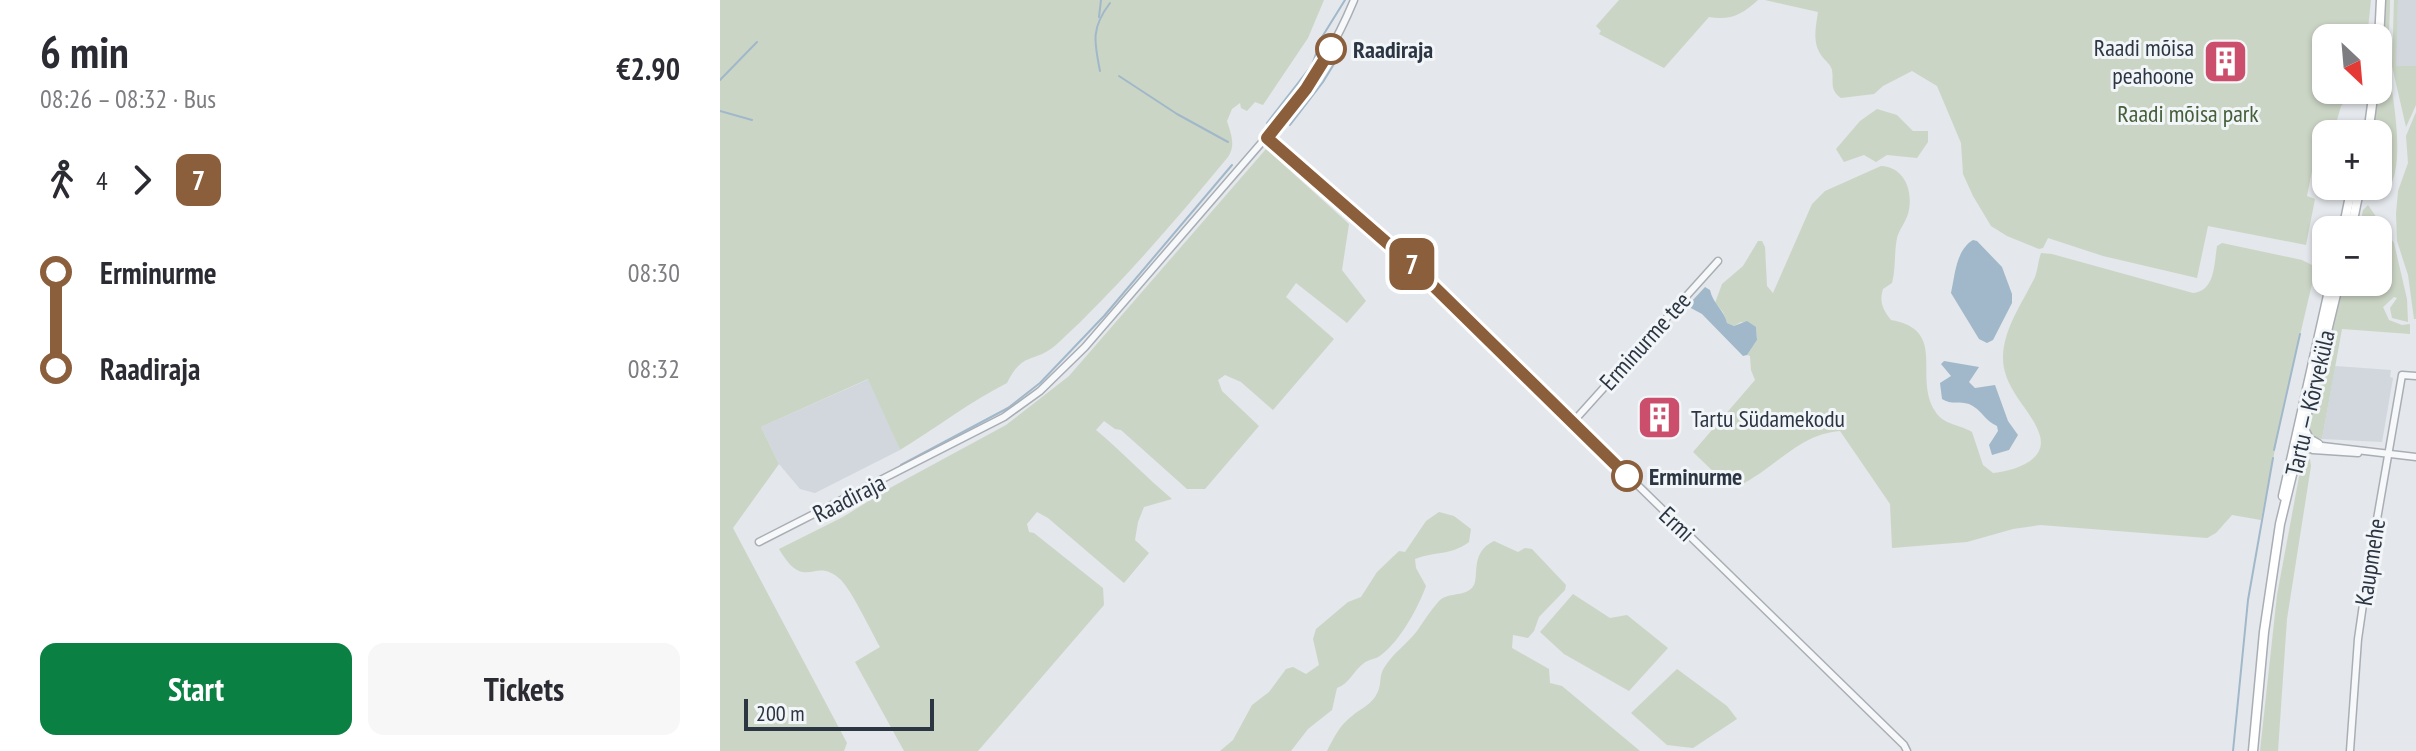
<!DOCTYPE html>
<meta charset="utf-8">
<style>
:root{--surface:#fff;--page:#f7f7f7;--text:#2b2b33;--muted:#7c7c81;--accent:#0b8043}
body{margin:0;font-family:"PT Sans Narrow",sans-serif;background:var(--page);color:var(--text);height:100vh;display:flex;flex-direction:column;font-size:30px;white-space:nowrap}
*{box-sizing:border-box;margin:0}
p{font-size:26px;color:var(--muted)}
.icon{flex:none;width:44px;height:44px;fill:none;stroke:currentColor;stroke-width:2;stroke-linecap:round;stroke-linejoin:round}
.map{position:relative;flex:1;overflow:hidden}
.drawer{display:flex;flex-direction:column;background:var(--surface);width:720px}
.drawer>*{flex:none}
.badge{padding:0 16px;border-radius:12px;font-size:28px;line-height:52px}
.needle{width:52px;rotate:154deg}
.fabs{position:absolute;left:1592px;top:24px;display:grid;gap:16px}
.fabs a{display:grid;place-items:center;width:80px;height:80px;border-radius:16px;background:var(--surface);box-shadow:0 2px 6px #0004;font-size:40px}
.scale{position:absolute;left:24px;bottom:20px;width:190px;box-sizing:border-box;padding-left:8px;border:4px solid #2c3643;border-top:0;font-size:22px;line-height:28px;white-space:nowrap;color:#2c3643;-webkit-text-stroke:6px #f3f6f8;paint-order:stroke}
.map>.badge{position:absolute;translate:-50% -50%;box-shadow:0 0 0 4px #fff}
.legs{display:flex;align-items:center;gap:12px;height:88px;padding:0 40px;font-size:26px}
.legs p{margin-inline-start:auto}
.head{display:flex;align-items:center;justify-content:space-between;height:136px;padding:0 40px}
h1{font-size:44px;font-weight:700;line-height:60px}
.action{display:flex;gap:16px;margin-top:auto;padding:16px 40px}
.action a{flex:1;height:92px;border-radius:16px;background:var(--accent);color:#fff;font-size:32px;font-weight:700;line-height:92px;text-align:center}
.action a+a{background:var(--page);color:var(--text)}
ul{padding:0 40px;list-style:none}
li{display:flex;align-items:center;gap:28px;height:96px;font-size:30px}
li i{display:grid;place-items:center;width:12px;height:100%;margin:0 10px;background:currentColor}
li i::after{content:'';width:20px;height:20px;margin:-10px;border:6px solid;border-radius:50%;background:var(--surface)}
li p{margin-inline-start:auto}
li:first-child i{background:linear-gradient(#0000 50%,currentColor 0)}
li:last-child i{background:linear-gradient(currentColor 50%,#0000 0)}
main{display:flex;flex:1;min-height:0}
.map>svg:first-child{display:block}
.built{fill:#d2d7dd}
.green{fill:#cbd5c5}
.water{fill:#a0b8ca}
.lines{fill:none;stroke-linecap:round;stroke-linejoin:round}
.stream{stroke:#a0b8ca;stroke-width:2}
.street-casing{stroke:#a9aeb5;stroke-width:9}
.secondary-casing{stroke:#a9aeb5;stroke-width:11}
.street{stroke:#f6f8f9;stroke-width:6}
.secondary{stroke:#fff;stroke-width:8}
.line-1-casing{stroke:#fff;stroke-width:18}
.line-1{stroke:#8b5e3c;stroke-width:12}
.stop-1-dot{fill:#fff;stroke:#8b5e3c;stroke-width:4}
.labels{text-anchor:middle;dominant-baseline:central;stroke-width:6;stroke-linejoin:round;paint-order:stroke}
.poi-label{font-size:24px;fill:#2c3643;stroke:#f3f6f8;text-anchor:end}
.stop-label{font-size:24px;font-weight:bold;fill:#2c3643;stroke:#f3f6f8;text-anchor:start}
.park-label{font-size:24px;fill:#445f39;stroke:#f3f6f8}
.street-label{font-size:24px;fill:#2c3643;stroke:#f3f6f8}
</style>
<main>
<section class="drawer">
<div class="head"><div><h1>6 min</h1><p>08:26 – 08:32 · Bus</p></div><b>€2.90</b></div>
<div class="legs"><svg class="icon" aria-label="walk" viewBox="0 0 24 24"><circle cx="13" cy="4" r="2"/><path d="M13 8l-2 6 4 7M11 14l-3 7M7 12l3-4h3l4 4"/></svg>4<svg class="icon" aria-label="forward" viewBox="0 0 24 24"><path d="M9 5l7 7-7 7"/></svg><b class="badge" style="background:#8b5e3c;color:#fff">7</b></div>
<ul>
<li><i style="color:#8b5e3c"></i><b>Erminurme</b><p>08:30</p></li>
<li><i style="color:#8b5e3c"></i><b>Raadiraja</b><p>08:32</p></li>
</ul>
<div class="action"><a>Start</a><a>Tickets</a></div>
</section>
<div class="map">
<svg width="1696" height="751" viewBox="0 0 1696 751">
<rect width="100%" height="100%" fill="#e4e7eb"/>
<g class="built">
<polygon points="1678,0 1696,0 1696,66 1675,66"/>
<polygon points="1615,366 1671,370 1670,377 1673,378 1662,442 1602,439"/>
<polygon points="149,379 180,450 95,493 80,489 59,464 41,427"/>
</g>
<g class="green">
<path d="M0 0H604L588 38 543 105 535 102 527 111 521 108 520 103 512 109 507 121C511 134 516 145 508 157 454 222 399 287 337 344 315 364 303 350 287 383 251 401 216 428 180 450L148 379 41 427 59 464 13 528 127 743 124 751H0Z"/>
<path d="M899 0H1038C1023 14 1010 21 989 17L944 68 879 34 881 31 876 26Z"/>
<path d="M1045 0H1651L1647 38H1606V90H1626L1623 99 1625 102 1621 106 1613 134H1606V157L1601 173 1592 171 1587 196 1595 199 1586 245 1488 226 1477 278 1383 256 1328 238 1323 248 1319 249 1287 236 1271 226 1253 196 1243 174 1241 143 1217 86 1192 71 1163 86 1154 94 1121 98C1109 90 1114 82 1112 70 1110 63 1105 61 1101 55 1092 42 1096 26 1098 12Z"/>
<path d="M1666 0H1670C1670 23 1667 47 1669 69 1673 103 1696 208 1643 197L1645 186H1658V134H1653L1662 67Z"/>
<polygon points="1674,0 1678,0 1676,66 1696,66 1696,105 1686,127 1672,66"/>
<polygon points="1157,109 1177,115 1193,131 1208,131 1208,142 1197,158 1167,155 1156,162 1144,155 1124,162 1116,149 1140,121"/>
<polygon points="1696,112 1696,319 1694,319 1688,275 1677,241 1676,214 1678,191 1688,163 1686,136"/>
<path d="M546 149 629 224 622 270 646 301 627 323 576 283 566 297 614 339 553 410 521 382 505 375 498 380 502 391 539 426 485 489H467L401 430 395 429 384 421 376 430C401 451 426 477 452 499L424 507 418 522 415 540 429 553 404 583 328 518 317 512 307 524 309 532 314 533 383 588 384 605 258 751H184L135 662 160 647C151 631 132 591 121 580 94 554 86 595 59 549L123 517 168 489 286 425 349 376Z"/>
<path d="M1161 166C1185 167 1194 192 1188 214 1185 223 1179 230 1177 238 1174 253 1176 268 1172 283L1163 289C1159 302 1163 310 1171 320 1228 330 1193 376 1215 411 1223 425 1239 424 1252 432L1263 465 1273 473C1291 471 1327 462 1320 436 1314 412 1283 390 1283 358 1283 329 1303 302 1315 277 1318 269 1318 261 1321 253L1332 254 1473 293C1495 291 1494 265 1497 246L1502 243 1582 260 1596 267 1565 399 1541 520 1512 515 1496 533 1487 538 1320 525 1293 529 1247 542 1172 548 1170 504 1120 431C1078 434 1054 470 1018 486L1001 479 973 452 1035 380 1031 370 1030 356 1027 355 1037 340 1036 327 1021 322 1014 326 1007 323 1003 312 995 303 1002 284 1023 266 1038 241H1042L1045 247 1047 286 1053 293 1092 204 1105 191Z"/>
<polygon points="1648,205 1674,243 1687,299 1688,322 1672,318 1670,308 1677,298 1674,297 1663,307 1669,320 1682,325 1690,324 1690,334 1622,329 1602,439 1593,437 1588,432 1588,426 1623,282 1658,282 1658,230 1639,230 1643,210"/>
<polygon points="1590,459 1591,466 1567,619 1558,751 1540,751 1557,595 1581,466"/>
<path d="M719 512 734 516 751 529 749 542C730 556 715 551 695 559L696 568 706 586C698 608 680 641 661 655 657 659 649 659 644 663 634 670 629 684 617 688L612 710 588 729 571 751H500L513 740 532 705 549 692 566 669 573 667 586 674 599 665 593 639 596 629 628 602 641 597 657 572 679 551 685 552 706 521Z"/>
<path d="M774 541 798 552 805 548 812 549 846 585 845 590 819 617 814 631 808 638 793 635 792 648 829 669 830 683 842 686 920 751H607C614 737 620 725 632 716 640 709 649 706 655 697 663 685 658 678 664 668 672 654 687 644 697 631 704 621 710 611 719 601 728 592 743 597 752 588 761 579 748 553 774 541Z"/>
<polygon points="853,594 890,618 907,615 948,648 909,691 844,654 820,632"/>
<polygon points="957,669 1007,706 1017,719 973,748 947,745 911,713"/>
</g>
<g class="water">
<path d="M1253 240 1257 241 1282 267 1292 294V303L1273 340 1267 343 1259 339 1231 293C1235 275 1236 250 1253 240Z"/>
<path d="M985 287 990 290C993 304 1004 310 1007 323L1014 326 1027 321 1036 327 1037 340 1027 355 1023 356 982 314 969 307 972 301Z"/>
<path d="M1224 361 1259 367 1249 382 1255 388 1275 385 1288 421 1298 435 1289 450 1272 455 1269 445 1278 431 1277 426C1265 421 1261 409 1249 404 1240 401 1231 405 1222 399L1220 383 1231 376 1221 364Z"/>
</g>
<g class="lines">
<g class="stream">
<polyline points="379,17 381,0"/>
<path d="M380 71C374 41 371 28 390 3"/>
<polyline points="399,76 457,114 508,142"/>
<polyline points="0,80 37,42"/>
<polyline points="0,111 32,120"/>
<polyline points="547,123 592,65 602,37 625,0"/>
<polyline points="570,125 603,82 620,54"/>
<polyline points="1554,450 1580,334"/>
<polyline points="181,465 288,408 320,383 384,316 512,165"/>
<polyline points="1513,751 1528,600 1553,458"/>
</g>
<defs>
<g id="street">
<polyline points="547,138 690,263 1184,745 1187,751"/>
<polyline points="853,422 998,261"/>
<polyline points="1577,443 1696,457"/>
<polyline points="1579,444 1593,450 1638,453"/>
<path d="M39 542 284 417 320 391 365 347 568 112C595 78 617 41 634 0"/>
<polyline points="1630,751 1638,639 1647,577 1682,375 1696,376"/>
</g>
<g id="secondary">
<polyline points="1658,62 1661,0"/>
<polyline points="1648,134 1654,90"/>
<polyline points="1623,230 1632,186"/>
<polyline points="1631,230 1640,186"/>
<polyline points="1583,427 1589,439 1598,444"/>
<polyline points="1563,496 1611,282"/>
<polyline points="1533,751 1544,632 1560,524 1619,282"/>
</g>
</defs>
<use href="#street" class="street-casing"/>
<use href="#secondary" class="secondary-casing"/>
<use href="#street" class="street"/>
<use href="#secondary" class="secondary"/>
</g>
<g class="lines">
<defs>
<polyline id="line-1" points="611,49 586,89 547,138 690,263 907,476"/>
</defs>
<use href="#line-1" class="line-1-casing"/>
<use href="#line-1" class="line-1"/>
</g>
<defs>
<symbol id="building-square" viewBox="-11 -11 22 22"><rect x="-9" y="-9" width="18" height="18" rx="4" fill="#cb4e6c" stroke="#f3f6f8"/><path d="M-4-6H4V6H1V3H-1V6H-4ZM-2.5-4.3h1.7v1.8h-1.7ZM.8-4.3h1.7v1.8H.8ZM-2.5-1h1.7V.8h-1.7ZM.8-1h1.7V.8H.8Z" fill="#fff"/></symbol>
</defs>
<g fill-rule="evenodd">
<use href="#building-square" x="1480" y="36" width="51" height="51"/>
<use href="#building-square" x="914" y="392" width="51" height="51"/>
</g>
<g class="stop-1-dot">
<circle cx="611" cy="49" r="14"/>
<circle cx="907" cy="476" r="14"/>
</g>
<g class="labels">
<g class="poi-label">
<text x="1474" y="47">Raadi mõisa<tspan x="1474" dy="28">peahoone</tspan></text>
<text x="971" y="418" text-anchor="start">Tartu Südamekodu</text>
</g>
<g class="stop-label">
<text x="633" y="49">Raadiraja</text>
<text x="929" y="476">Erminurme</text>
</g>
<g class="park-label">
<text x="1468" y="113">Raadi mõisa park</text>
</g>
<g class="street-label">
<text transform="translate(925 341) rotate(-48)">Erminurme tee</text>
<text transform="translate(1590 403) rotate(-77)">Tartu — Kõrveküla</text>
<text transform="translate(129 498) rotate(-27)">Raadiraja</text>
<text transform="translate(957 524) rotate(43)">Ermi</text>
<text transform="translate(1650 562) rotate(-81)">Kaupmehe</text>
</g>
</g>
</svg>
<div class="fabs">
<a><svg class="needle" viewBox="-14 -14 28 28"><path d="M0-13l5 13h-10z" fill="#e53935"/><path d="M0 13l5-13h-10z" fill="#7c7c81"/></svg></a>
<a>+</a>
<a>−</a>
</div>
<div class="scale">200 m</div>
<b class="badge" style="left:692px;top:264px;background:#8b5e3c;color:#fff">7</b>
</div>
</main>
